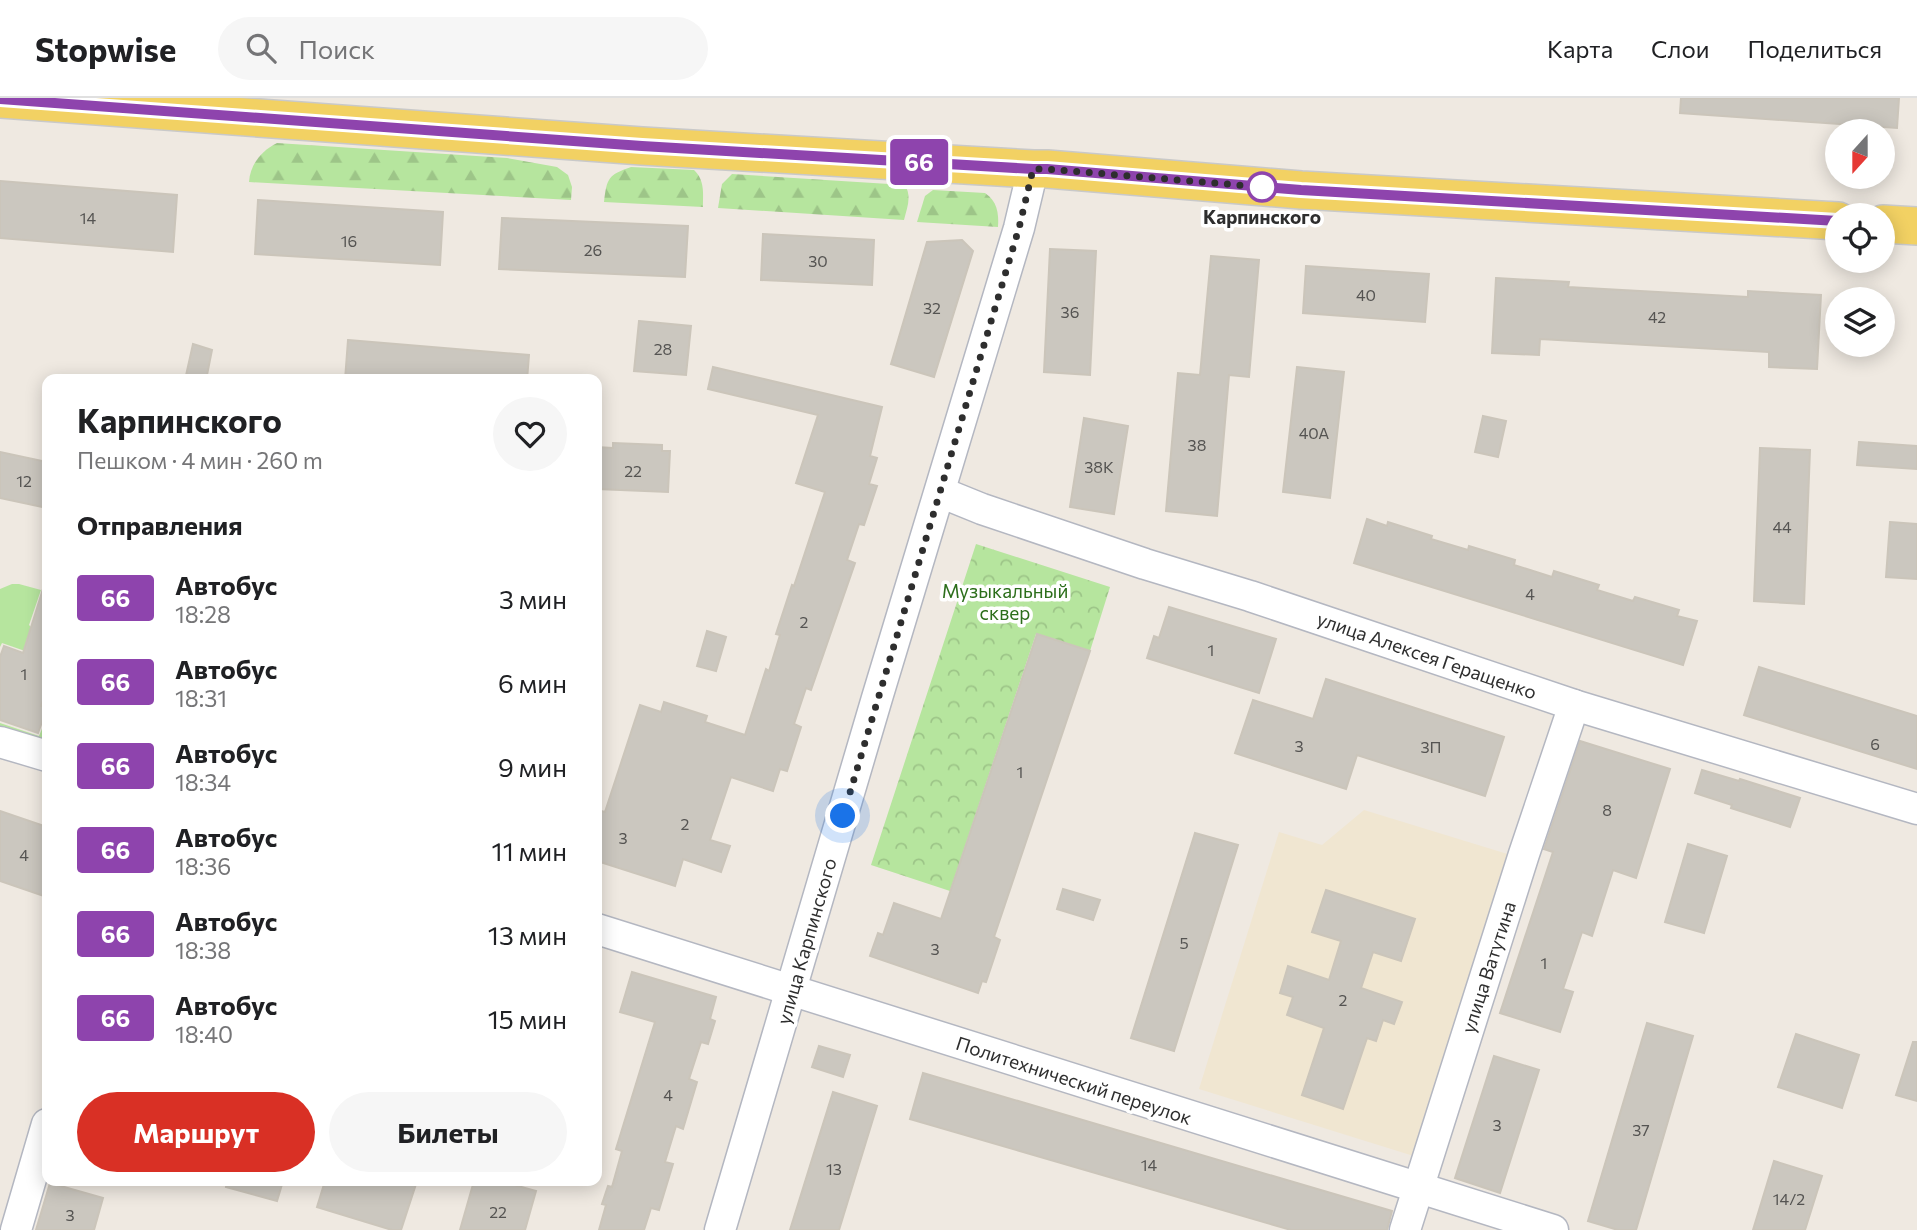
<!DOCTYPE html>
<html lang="ru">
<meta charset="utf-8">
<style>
:root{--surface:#fff;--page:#f6f6f6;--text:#202124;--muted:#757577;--line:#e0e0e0;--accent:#d93025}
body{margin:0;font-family:Commissioner,sans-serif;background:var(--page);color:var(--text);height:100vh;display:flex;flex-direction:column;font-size:26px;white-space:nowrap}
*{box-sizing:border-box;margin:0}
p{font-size:23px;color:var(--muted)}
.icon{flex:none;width:38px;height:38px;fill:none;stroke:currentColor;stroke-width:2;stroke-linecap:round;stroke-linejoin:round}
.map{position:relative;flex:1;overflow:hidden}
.sheet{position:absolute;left:42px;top:276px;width:560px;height:812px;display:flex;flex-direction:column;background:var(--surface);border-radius:14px;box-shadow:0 4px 18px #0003}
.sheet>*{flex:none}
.badge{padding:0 14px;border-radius:5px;font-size:24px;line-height:46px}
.needle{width:46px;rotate:201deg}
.tools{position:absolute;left:1825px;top:21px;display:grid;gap:14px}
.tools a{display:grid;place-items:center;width:70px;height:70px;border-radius:50%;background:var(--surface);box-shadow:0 4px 18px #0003;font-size:35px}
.you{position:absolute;width:35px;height:35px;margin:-18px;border:5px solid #fff;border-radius:50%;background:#1a73e8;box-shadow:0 0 0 10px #1a73e833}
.map>.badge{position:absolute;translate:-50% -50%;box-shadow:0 0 0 4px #fff}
h2{padding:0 35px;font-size:26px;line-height:63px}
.round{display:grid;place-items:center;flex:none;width:74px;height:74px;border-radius:37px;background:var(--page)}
.head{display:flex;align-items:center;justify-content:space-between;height:119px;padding:0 35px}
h1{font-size:33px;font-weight:700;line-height:52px}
.primary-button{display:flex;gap:14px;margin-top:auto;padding:14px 35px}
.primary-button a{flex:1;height:80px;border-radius:42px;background:var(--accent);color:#fff;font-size:28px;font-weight:700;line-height:80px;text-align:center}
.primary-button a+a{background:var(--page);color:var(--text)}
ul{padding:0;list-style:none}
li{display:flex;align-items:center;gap:21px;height:84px;padding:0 35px}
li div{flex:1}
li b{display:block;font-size:26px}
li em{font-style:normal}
li .badge{min-width:77px;font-weight:700;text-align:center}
header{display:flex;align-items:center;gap:42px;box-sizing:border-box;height:98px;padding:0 35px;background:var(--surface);border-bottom:2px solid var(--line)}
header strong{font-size:33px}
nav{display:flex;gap:38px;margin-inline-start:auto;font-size:24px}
.search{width:490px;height:63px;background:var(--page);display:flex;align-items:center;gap:18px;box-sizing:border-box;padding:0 24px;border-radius:38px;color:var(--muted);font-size:26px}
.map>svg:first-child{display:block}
.education{fill:#f0e6d1}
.grass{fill:#b6e59e}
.forest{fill:url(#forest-firs)}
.park{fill:url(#park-crowns)}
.building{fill:#cbc7bf;stroke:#cbc5ba;stroke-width:2}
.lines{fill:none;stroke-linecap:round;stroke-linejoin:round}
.minor-casing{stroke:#b4b7c1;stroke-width:33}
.major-casing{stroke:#c9c9c9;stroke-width:40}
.minor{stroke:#fff;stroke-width:30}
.major{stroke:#f2d163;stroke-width:37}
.line-casing{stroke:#fff;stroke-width:16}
.line{stroke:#8e44ad;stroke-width:10}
.walk{stroke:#2e2e2e;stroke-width:7;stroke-dasharray:0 12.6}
.stop-dot{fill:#fff;stroke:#8e44ad;stroke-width:3.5}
.labels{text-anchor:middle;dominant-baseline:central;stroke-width:7;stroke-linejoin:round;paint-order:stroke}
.number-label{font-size:16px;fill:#555452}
.stop-label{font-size:19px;font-weight:bold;fill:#2e2e2e;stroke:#fff}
.park-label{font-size:19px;fill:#2c6e1b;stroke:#fff}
.street-label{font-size:19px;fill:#2e2e2e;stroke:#fff}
</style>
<header>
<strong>Stopwise</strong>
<div class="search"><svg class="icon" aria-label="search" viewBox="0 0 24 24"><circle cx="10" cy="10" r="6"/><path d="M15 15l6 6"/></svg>Поиск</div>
<nav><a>Карта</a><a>Слои</a><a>Поделиться</a></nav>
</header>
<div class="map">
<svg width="1917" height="1132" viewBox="0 0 1917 1132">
<defs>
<pattern id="forest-firs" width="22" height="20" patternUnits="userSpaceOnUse" patternTransform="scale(1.75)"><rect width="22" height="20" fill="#b6e59e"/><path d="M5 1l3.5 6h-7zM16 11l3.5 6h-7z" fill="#9dc588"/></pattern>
<pattern id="park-crowns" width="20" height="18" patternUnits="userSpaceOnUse" patternTransform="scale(1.75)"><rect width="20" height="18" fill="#b6e59e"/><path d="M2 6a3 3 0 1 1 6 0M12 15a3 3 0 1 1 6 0" fill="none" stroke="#9dc588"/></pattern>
</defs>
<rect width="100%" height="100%" fill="#efe9e1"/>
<polygon class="education" points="1364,712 1514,758 1420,1060 1199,991 1279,734 1322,747"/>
<g class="grass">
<polygon points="12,486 19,486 41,492 29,527 33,531 25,553 2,545 0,549 0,491"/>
<polygon points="0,625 39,638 44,626 47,627 47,645 0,631"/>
</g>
<g class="forest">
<path d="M277 45 507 60 557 69 568 77 572 89 571 102 249 84C250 67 261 53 277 45Z"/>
<path d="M631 69 694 72C705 82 703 96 703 109L604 104C607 80 608 77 631 69Z"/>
<path d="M732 76 905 87C912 99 907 110 904 122L718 110 722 86Z"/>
<path d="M933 92 985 95C997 103 999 115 998 129L917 124 925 98Z"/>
</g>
<polygon class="park" points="976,446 1110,489 1090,553 1036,536 950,793 871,767"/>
<g class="building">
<polygon points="1681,0 1899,0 1897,30 1680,15"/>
<polygon points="0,83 177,97 173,154 0,140"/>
<polygon points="258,102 443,114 440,167 255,156"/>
<polygon points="502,120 688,128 685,179 499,171"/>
<polygon points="763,136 874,142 872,187 761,182"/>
<polygon points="962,142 973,153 934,279 891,266 927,144"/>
<polygon points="1050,151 1096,153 1090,277 1044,274"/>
<polygon points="1211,158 1259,162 1249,279 1229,277 1217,418 1166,413 1178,275 1200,277"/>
<polygon points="1306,168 1429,176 1425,224 1303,215"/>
<polygon points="1496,180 1569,184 1568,189 1748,199 1748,193 1821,197 1817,271 1769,269 1769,254 1540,241 1539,257 1492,255"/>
<polygon points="639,223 691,228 686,277 634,273"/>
<polygon points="348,242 529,257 527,282 345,282"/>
<polygon points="193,246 212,252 206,282 185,282"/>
<polygon points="713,269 882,309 870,358 877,360 869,386 877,388 864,427 859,426 847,462 855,465 811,592 806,590 794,626 801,629 787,673 780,671 773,693 731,679 710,742 730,748 721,774 683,761 675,788 597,763 597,712 605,714 640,607 661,614 664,604 707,618 705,624 745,637 766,571 769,573 780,537 776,536 792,487 794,488 825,394 796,385 818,317 708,291"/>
<polygon points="1297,269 1344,274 1330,400 1283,394"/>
<polygon points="1483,318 1506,323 1498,359 1475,354"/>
<polygon points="1084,320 1128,328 1114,416 1070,409"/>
<polygon points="1859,344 1917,348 1917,371 1857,367"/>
<polygon points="613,345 662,347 662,353 670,353 668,394 597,391 597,349 613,350"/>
<polygon points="1760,350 1810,352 1804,506 1754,503"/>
<polygon points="0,354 47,364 47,410 0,400"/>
<polygon points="1367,421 1387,428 1388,424 1432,438 1431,441 1468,452 1469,448 1515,462 1514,467 1552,479 1554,473 1599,487 1597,492 1633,503 1635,499 1679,512 1677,518 1697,523 1683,567 1354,465"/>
<polygon points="1890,424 1917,426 1917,481 1886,479"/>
<polygon points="43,491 47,492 47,592 41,608 47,610 38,635 0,622 0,559 4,548 23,555"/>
<polygon points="1169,509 1276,541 1259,595 1147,560 1154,538 1159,540"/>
<polygon points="707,533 726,539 716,573 697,568"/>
<polygon points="1037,536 1090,553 994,839 1000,842 986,884 982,883 978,895 870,858 878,835 883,837 894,805 941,821"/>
<polygon points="1759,569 1917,618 1917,671 1744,617"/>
<polygon points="1326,581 1504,639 1485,698 1357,657 1346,691 1235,655 1253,602 1313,621"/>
<polygon points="1580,643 1670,671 1636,780 1613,772 1592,838 1582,834 1563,891 1573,894 1560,934 1500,915 1553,754 1544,751"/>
<polygon points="1702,672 1739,683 1740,681 1800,700 1790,729 1731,710 1732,707 1695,695"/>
<polygon points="0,713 47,729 47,799 0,783"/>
<polygon points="1195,735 1238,747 1174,953 1131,940"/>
<polygon points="1688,746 1727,758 1704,835 1665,824"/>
<polygon points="1063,791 1100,802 1093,822 1057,811"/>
<polygon points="1326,792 1415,821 1401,863 1373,854 1361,890 1402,904 1394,926 1383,922 1376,943 1367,940 1343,1011 1302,997 1324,930 1287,917 1293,899 1280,895 1288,868 1329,882 1341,843 1312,834"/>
<polygon points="632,874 716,899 710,921 715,923 708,946 701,944 689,981 697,984 683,1031 676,1028 665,1064 673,1066 659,1112 651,1110 644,1132 599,1132 606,1107 602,1106 608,1088 612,1089 622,1053 616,1051 655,924 620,914"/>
<polygon points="1647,925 1693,938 1636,1132 1618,1132 1588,1123"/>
<polygon points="1796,936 1859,957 1842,1010 1778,989"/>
<polygon points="1913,944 1917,944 1917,1003 1896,997"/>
<polygon points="819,948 850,957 843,979 812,969"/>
<polygon points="1494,958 1539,972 1500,1095 1455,1080"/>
<polygon points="923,975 1392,1113 1387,1132 1291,1132 910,1021"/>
<polygon points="833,994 877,1008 839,1132 790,1132"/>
<polygon points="1774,1063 1822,1078 1805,1132 1753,1132"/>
<polygon points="227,1083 283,1083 277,1103 226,1089"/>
<polygon points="325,1083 417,1083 401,1132 392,1132 317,1109"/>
<polygon points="474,1083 500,1083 536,1093 525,1132 460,1132"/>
<polygon points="50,1085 103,1100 94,1132 36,1132"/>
</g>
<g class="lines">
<defs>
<g id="minor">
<polyline points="940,394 982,411 1145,466 1250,498 1574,607 1917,711"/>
<polyline points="0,644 47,658"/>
<polyline points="597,831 1553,1132"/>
<polyline points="16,1132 47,1026"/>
<polyline points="720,1132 877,600 1019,130 1033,71"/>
<polyline points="1405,1132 1524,756 1574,607"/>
</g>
<g id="major">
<polyline points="0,1 642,48 1033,71 1047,71 1301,92 1838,123"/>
<polyline points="1883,126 1917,128"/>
</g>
</defs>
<use href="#minor" class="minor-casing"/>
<use href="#major" class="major-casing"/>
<use href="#minor" class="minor"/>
<use href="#major" class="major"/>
</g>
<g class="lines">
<defs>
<polyline id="line" points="0,1 642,48 1033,71 1047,71 1301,92 1838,123"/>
</defs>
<use href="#line" class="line-casing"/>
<use href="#line" class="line"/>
<polyline class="walk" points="843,718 1019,130 1033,71 1047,71 1262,89"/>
</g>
<circle class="stop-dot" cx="1262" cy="89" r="14"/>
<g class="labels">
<g class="number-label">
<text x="88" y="119">14</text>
<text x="349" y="142">16</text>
<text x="593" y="151">26</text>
<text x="818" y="162">30</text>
<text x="1366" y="196">40</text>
<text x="932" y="209">32</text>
<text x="1070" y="213">36</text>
<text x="1657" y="218">42</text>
<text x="663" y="250">28</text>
<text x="1314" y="334">40А</text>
<text x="1197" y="346">38</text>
<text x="1099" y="368">38К</text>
<text x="633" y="372">22</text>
<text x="24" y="382">12</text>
<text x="1782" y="428">44</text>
<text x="1530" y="495">4</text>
<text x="804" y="523">2</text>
<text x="1211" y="551">1</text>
<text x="24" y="575">1</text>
<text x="1875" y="645">6</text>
<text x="1299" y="647">3</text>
<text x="1431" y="648">3П</text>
<text x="1020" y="673">1</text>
<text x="1607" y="711">8</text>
<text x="685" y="725">2</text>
<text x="623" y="739">3</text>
<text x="24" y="756">4</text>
<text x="1184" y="844">5</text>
<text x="935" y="850">3</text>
<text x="1544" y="864">1</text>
<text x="1343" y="901">2</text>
<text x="668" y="996">4</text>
<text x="1497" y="1026">3</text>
<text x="1641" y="1031">37</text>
<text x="1149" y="1066">14</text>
<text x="834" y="1070">13</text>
<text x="1789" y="1100">14/2</text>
<text x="498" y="1113">22</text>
<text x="70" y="1116">3</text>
</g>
<g class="stop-label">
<text x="1262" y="118">Карпинского</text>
</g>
<g class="park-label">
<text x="1005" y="492">Музыкальный<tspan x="1005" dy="22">сквер</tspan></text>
</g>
<g class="street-label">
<text transform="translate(1427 557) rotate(19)">улица Алексея Геращенко</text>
<text transform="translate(806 843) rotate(-74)">улица Карпинского</text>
<text transform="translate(1488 869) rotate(-72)">улица Ватутина</text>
<text transform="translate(1074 982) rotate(18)">Политехнический переулок</text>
</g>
</g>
</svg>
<div class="tools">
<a><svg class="needle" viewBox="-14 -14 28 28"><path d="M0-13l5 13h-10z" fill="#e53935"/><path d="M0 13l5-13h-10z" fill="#757577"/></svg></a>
<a><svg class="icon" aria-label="locate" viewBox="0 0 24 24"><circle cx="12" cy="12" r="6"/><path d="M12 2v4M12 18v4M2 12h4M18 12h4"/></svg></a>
<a><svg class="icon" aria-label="layers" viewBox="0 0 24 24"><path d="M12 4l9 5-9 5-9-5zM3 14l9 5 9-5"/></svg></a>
</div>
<div class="you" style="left:843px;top:718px"></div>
<b class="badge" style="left:919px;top:64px;background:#8e44ad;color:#fff">66</b>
<section class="sheet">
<div class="head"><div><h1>Карпинского</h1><p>Пешком · 4 мин · 260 m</p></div><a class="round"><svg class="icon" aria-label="heart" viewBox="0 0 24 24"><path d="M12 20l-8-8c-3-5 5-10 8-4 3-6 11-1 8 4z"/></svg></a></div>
<h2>Отправления</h2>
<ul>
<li><span class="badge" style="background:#8e44ad;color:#fff">66</span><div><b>Автобус</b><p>18:28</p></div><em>3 мин</em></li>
<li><span class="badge" style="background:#8e44ad;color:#fff">66</span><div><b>Автобус</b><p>18:31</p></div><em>6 мин</em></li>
<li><span class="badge" style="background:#8e44ad;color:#fff">66</span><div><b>Автобус</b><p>18:34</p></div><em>9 мин</em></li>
<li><span class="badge" style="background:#8e44ad;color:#fff">66</span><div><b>Автобус</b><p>18:36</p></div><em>11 мин</em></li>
<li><span class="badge" style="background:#8e44ad;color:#fff">66</span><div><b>Автобус</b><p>18:38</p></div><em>13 мин</em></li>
<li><span class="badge" style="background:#8e44ad;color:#fff">66</span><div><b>Автобус</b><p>18:40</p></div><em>15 мин</em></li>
</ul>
<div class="primary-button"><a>Маршрут</a><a>Билеты</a></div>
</section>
</div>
